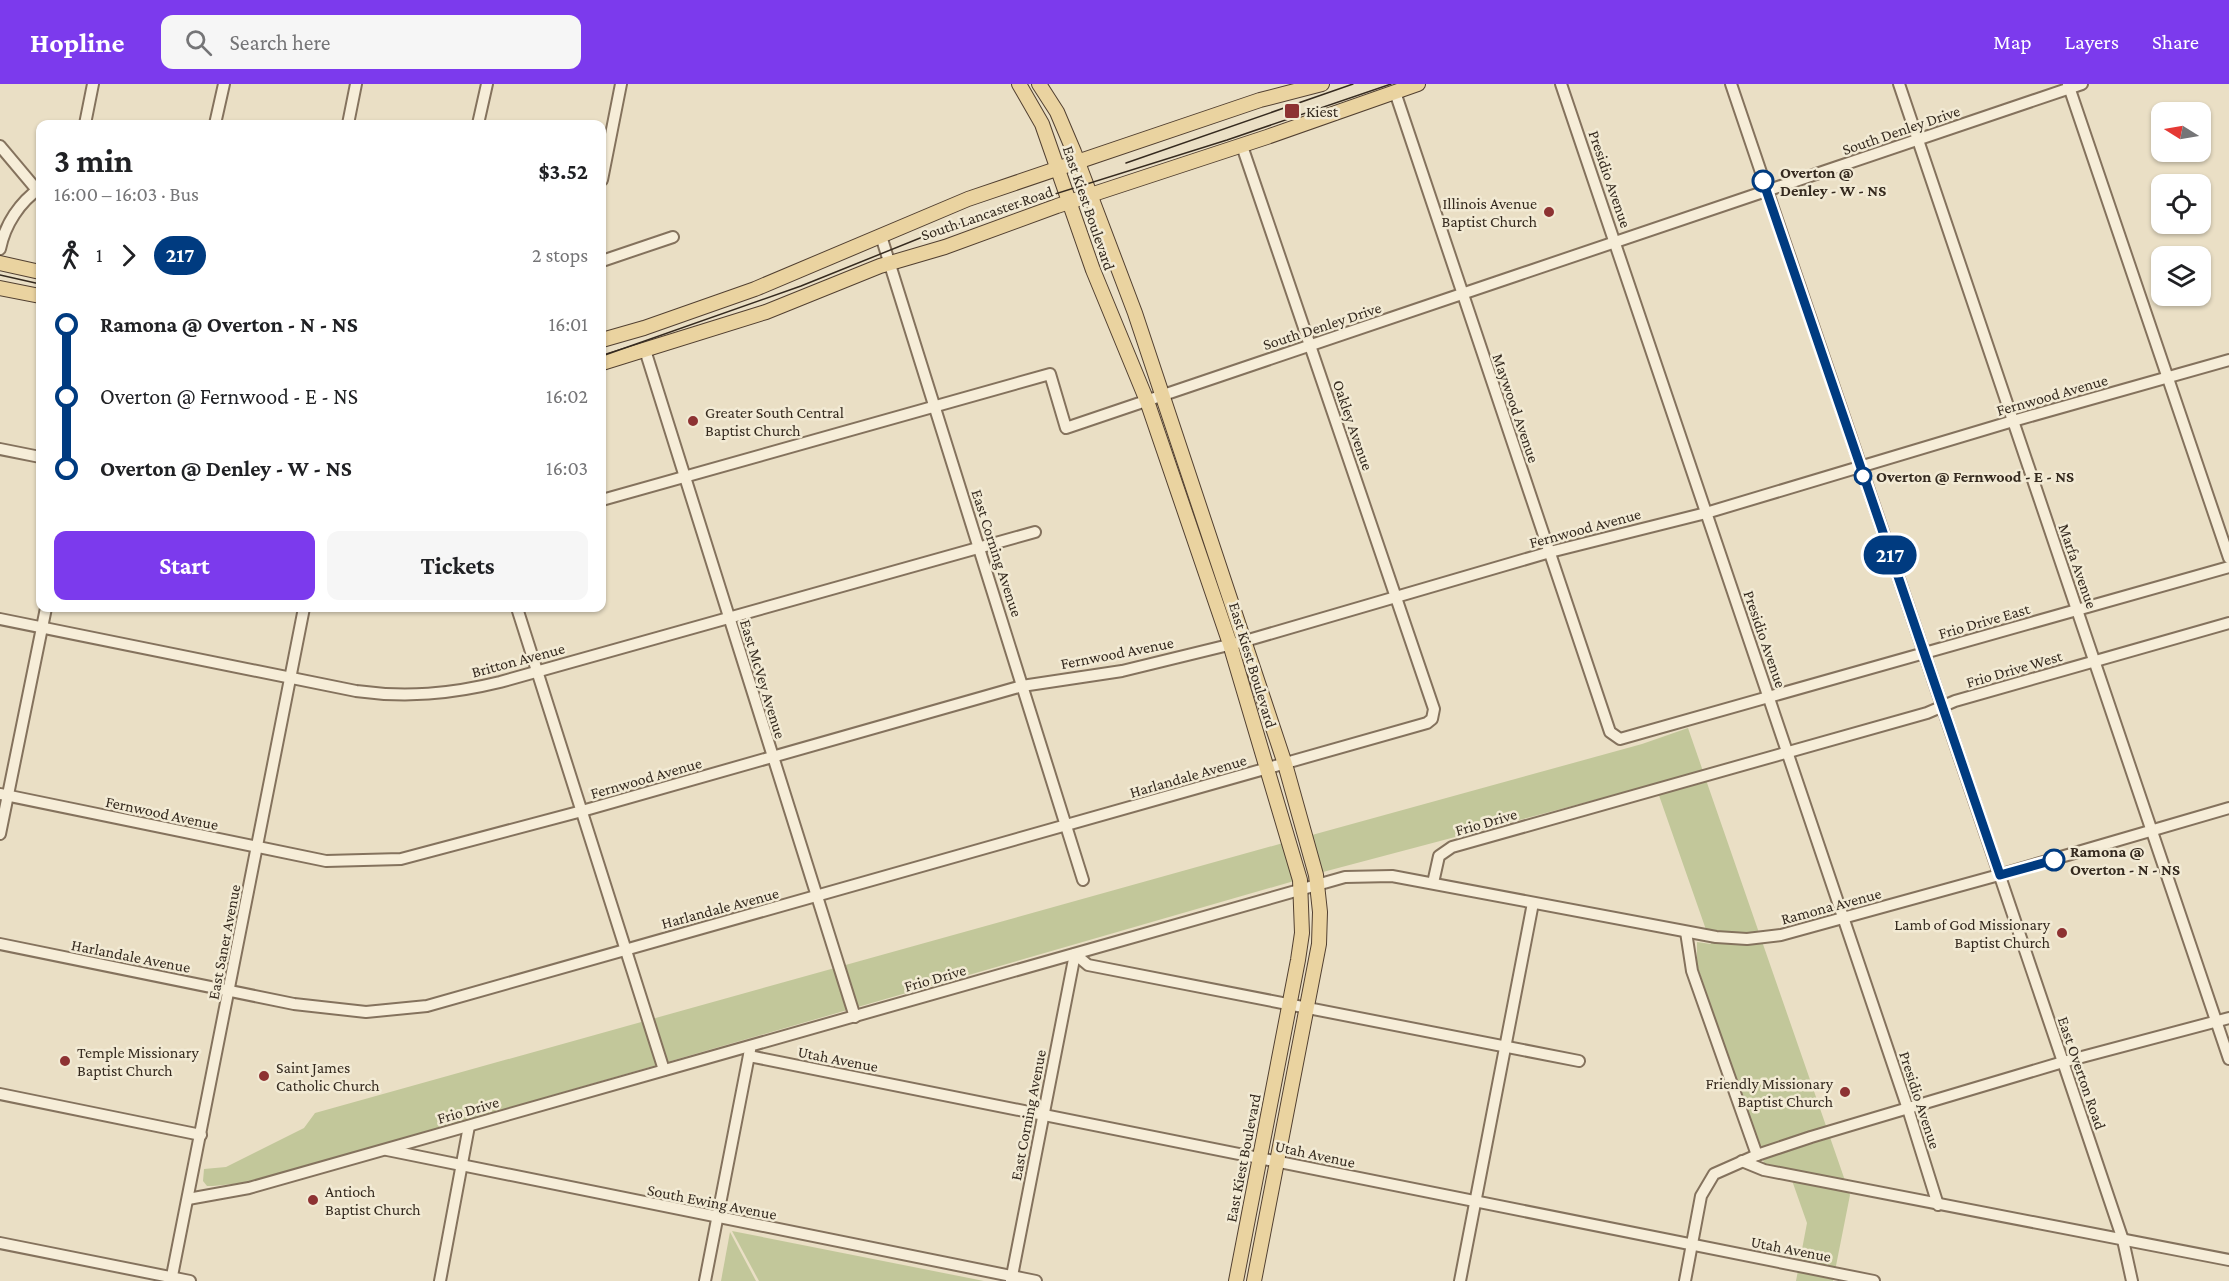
<!DOCTYPE html>
<meta charset="utf-8">
<style>
:root{--surface:#fff;--page:#f6f6f6;--text:#202124;--muted:#757577;--accent:#7c3aed}
body{margin:0;font-family:"Crimson Pro",serif;background:var(--page);color:var(--text);height:100vh;display:flex;flex-direction:column;font-size:22px;white-space:nowrap}
*{box-sizing:border-box;margin:0}
p{font-size:20px;color:var(--muted)}
.icon{flex:none;width:33px;height:33px;fill:none;stroke:currentColor;stroke-width:2;stroke-linecap:round;stroke-linejoin:round}
.map{position:relative;flex:1;overflow:hidden}
.sheet{position:absolute;left:36px;top:36px;width:570px;height:492px;display:flex;flex-direction:column;background:var(--surface);border-radius:12px;box-shadow:0 2px 4px #0004}
.sheet>*{flex:none}
.badge{padding:0 12px;border-radius:20px;font-size:21px;line-height:39px}
.needle{width:39px;rotate:281deg}
.controls{position:absolute;left:2151px;top:18px;display:grid;gap:12px}
.controls a{display:grid;place-items:center;width:60px;height:60px;border-radius:12px;background:var(--surface);box-shadow:0 2px 4px #0004;font-size:30px}
.map>.badge{position:absolute;translate:-50% -50%;box-shadow:0 0 0 3px #fff}
.legs{display:flex;align-items:center;gap:9px;height:66px;padding:0 18px;font-size:20px}
.legs p{margin-inline-start:auto}
.overview{display:flex;align-items:center;justify-content:space-between;height:102px;padding:0 18px}
h1{font-size:33px;font-weight:700;line-height:45px}
.primary-button{display:flex;gap:12px;margin-top:auto;padding:12px 18px}
.primary-button a{flex:1;height:69px;border-radius:12px;background:var(--accent);color:#fff;font-size:24px;font-weight:700;line-height:69px;text-align:center}
.primary-button a+a{background:var(--page);color:var(--text)}
ul{padding:0 18px;list-style:none}
li{display:flex;align-items:center;gap:21px;height:72px;font-size:22px}
li i{display:grid;place-items:center;width:9px;height:100%;margin:0 8px;background:currentColor}
li i::after{content:'';width:15px;height:15px;margin:-8px;border:4px solid;border-radius:50%;background:var(--surface)}
li p{margin-inline-start:auto}
li:first-child i{background:linear-gradient(#0000 50%,currentColor 0)}
li:last-child i{background:linear-gradient(currentColor 50%,#0000 0)}
header{display:flex;align-items:center;gap:36px;box-sizing:border-box;height:84px;padding:0 30px;background:var(--accent);color:#fff}
header strong{font-size:28px}
nav{display:flex;gap:33px;margin-inline-start:auto;font-size:21px}
.search{width:420px;height:54px;background:var(--page);display:flex;align-items:center;gap:15px;box-sizing:border-box;padding:0 21px;border-radius:12px;color:var(--muted);font-size:22px}
.map>svg:first-child{display:block}
.green{fill:#c2c79a}
.lines{fill:none;stroke-linecap:round;stroke-linejoin:round}
.minor-casing{stroke:#84725d;stroke-width:14}
.major-casing{stroke:#524031;stroke-width:16}
.minor{stroke:#f6edd8;stroke-width:10}
.major{stroke:#ead3a0;stroke-width:14}
.tram{stroke:#352a1f;stroke-width:1.5}
.line-1-casing{stroke:#fff;stroke-width:14}
.line-1{stroke:#003b80;stroke-width:9}
.poi-dot{fill:#8d3232;stroke:#f2ead4;stroke-width:2}
.stop-1-dot{fill:#fff;stroke:#003b80;stroke-width:3}
.labels{text-anchor:middle;dominant-baseline:central;stroke-width:5;stroke-linejoin:round;paint-order:stroke}
.poi-label{font-size:16px;fill:#352a1f;stroke:#f2ead4;text-anchor:start}
.street-label{font-size:16px;fill:#352a1f;stroke:#f2ead4}
.stop-label{font-size:16px;font-weight:bold;fill:#352a1f;stroke:#f2ead4;text-anchor:start}
</style>
<header>
<strong>Hopline</strong>
<div class="search"><svg class="icon" aria-label="search" viewBox="0 0 24 24"><circle cx="10" cy="10" r="6"/><path d="M15 15l6 6"/></svg>Search here</div>
<nav><a>Map</a><a>Layers</a><a>Share</a></nav>
</header>
<div class="map">
<svg width="2229" height="1197" viewBox="0 0 2229 1197">
<rect width="100%" height="100%" fill="#eadfc5"/>
<g class="green">
<polygon points="1688,644 1850,1111 1833,1197 1796,1197 1807,1139 1789,1088 1765,1082 1697,881 1697,858 1711,860 1655,700 1323,788 1312,751 1642,660"/>
<polygon points="1283,759 1294,797 252,1098 213,1102 207,1102 203,1097 204,1085 226,1083 304,1044 315,1029"/>
<polygon points="732,1147 984,1197 759,1197"/>
<polygon points="730,1148 756,1197 721,1197"/>
</g>
<g class="lines">
<defs>
<g id="minor">
<polyline points="1561,0 1908,1025 1938,1121"/>
<polyline points="1731,0 2063,978 2123,1156 2132,1197"/>
<polyline points="1899,0 2229,975"/>
<polyline points="2068,0 2229,474"/>
<polyline points="1395,8 1610,648 1620,655 2229,483"/>
<polyline points="85,40 93,0"/>
<polyline points="215,40 224,0"/>
<polyline points="348,40 356,0"/>
<polyline points="478,40 487,0"/>
<polyline points="0,62 37,106"/>
<polyline points="602,96 621,0"/>
<polyline points="881,152 1083,796"/>
<path d="M0 165C5 140 20 118 40 104"/>
<polyline points="602,177 673,153"/>
<polyline points="645,266 855,933"/>
<polyline points="0,365 40,373"/>
<polyline points="602,416 1050,290 1066,344 2082,0"/>
<polyline points="517,524 664,986"/>
<path d="M0 535 356 607C406 614 451 610 500 598L1035 448"/>
<polyline points="0,710 326,777 401,775 582,727 1022,602 1122,587 1245,557 1550,468 1706,429 2013,337 2229,276"/>
<polyline points="0,750 46,524"/>
<polyline points="1433,799 1439,772 1452,763 1927,629 1955,617 2229,539"/>
<polyline points="1686,848 1692,887 1757,1071"/>
<polyline points="0,860 294,920 366,928 427,922 1427,639 1432,635 1434,625 1242,62"/>
<polyline points="749,972 1874,1197"/>
<polyline points="0,1010 201,1051"/>
<polyline points="387,1066 1036,1197"/>
<polyline points="1742,1077 1764,1086 2229,1176"/>
<polyline points="188,1115 249,1104 1345,793 1392,792 1716,853 1747,855 1781,851 1999,791 2229,724"/>
<polyline points="0,1159 190,1197"/>
<polyline points="171,1197 304,524"/>
<polyline points="440,1197 469,1042"/>
<polyline points="705,1197 750,966"/>
<polyline points="1011,1197 1075,870 1088,881 1579,977"/>
<polyline points="1460,1197 1533,819"/>
<polyline points="1685,1197 1701,1112 1714,1090 1757,1071 1811,1053 2063,978 2229,934"/>
</g>
<g id="major">
<polyline points="1019,0 1042,40 1093,186 1147,317 1230,560 1300,796 1302,849 1298,876 1236,1197"/>
<polyline points="1039,0 1057,28 1074,68 1135,229 1285,680 1316,791 1320,828 1319,860 1254,1197"/>
<polyline points="0,179 40,188"/>
<polyline points="0,204 40,212"/>
<polyline points="602,256 644,244 755,205 968,115 1260,16 1322,0"/>
<polyline points="602,279 766,228 880,182 945,163 1057,122 1267,53 1418,0"/>
</g>
</defs>
<use href="#minor" class="minor-casing"/>
<use href="#major" class="major-casing"/>
<use href="#minor" class="minor"/>
<use href="#major" class="major"/>
<g class="tram">
<polyline points="1126,79 1353,0"/>
<polyline points="0,191 40,200"/>
<polyline points="602,272 801,202 940,146 1227,56 1391,0"/>
</g>
</g>
<g class="lines">
<defs>
<polyline id="line-1" points="1763,97 2000,791 2054,776"/>
</defs>
<use href="#line-1" class="line-1-casing"/>
<use href="#line-1" class="line-1"/>
</g>
<g class="poi-dot">
<rect x="1284" y="19" width="16" height="16" rx="3"/>
<circle cx="1549" cy="128" r="6"/>
<circle cx="693" cy="337" r="6"/>
<circle cx="2062" cy="849" r="6"/>
<circle cx="65" cy="977" r="6"/>
<circle cx="264" cy="992" r="6"/>
<circle cx="1845" cy="1008" r="6"/>
<circle cx="313" cy="1116" r="6"/>
</g>
<g class="stop-1-dot">
<circle cx="1763" cy="97" r="10"/>
<circle cx="1863" cy="392" r="8"/>
<circle cx="2054" cy="776" r="10"/>
</g>
<g class="labels">
<g class="poi-label">
<text x="1306" y="27">Kiest</text>
<text x="1537" y="119" text-anchor="end">Illinois Avenue<tspan x="1537" dy="18">Baptist Church</tspan></text>
<text x="705" y="328">Greater South Central<tspan x="705" dy="18">Baptist Church</tspan></text>
<text x="2050" y="840" text-anchor="end">Lamb of God Missionary<tspan x="2050" dy="18">Baptist Church</tspan></text>
<text x="77" y="968">Temple Missionary<tspan x="77" dy="18">Baptist Church</tspan></text>
<text x="276" y="983">Saint James<tspan x="276" dy="18">Catholic Church</tspan></text>
<text x="1833" y="999" text-anchor="end">Friendly Missionary<tspan x="1833" dy="18">Baptist Church</tspan></text>
<text x="325" y="1107">Antioch<tspan x="325" dy="18">Baptist Church</tspan></text>
</g>
<g class="street-label">
<text transform="translate(1901 46) rotate(-19)">South Denley Drive</text>
<text transform="translate(1610 95) rotate(71)">Presidio Avenue</text>
<text transform="translate(1089 124) rotate(71)">East Kiest Boulevard</text>
<text transform="translate(987 129) rotate(-19)">South Lancaster Road</text>
<text transform="translate(1322 242) rotate(-18)">South Denley Drive</text>
<text transform="translate(2052 311) rotate(-16)">Fernwood Avenue</text>
<text transform="translate(1516 324) rotate(71)">Maywood Avenue</text>
<text transform="translate(1353 341) rotate(71)">Oakley Avenue</text>
<text transform="translate(1585 444) rotate(-15)">Fernwood Avenue</text>
<text transform="translate(997 469) rotate(72)">East Corning Avenue</text>
<text transform="translate(2078 482) rotate(71)">Marfa Avenue</text>
<text transform="translate(1984 537) rotate(-16)">Frio Drive East</text>
<text transform="translate(1765 555) rotate(71)">Presidio Avenue</text>
<text transform="translate(1117 569) rotate(-11)">Fernwood Avenue</text>
<text transform="translate(518 576) rotate(-15)">Britton Avenue</text>
<text transform="translate(1253 581) rotate(73)">East Kiest Boulevard</text>
<text transform="translate(2014 585) rotate(-16)">Frio Drive West</text>
<text transform="translate(763 595) rotate(73)">East McVey Avenue</text>
<text transform="translate(1188 692) rotate(-16)">Harlandale Avenue</text>
<text transform="translate(646 694) rotate(-16)">Fernwood Avenue</text>
<text transform="translate(162 729) rotate(12)">Fernwood Avenue</text>
<text transform="translate(1486 738) rotate(-16)">Frio Drive</text>
<text transform="translate(1831 822) rotate(-15)">Ramona Avenue</text>
<text transform="translate(720 824) rotate(-15)">Harlandale Avenue</text>
<text transform="translate(224 858) rotate(-79)">East Saner Avenue</text>
<text transform="translate(131 872) rotate(11)">Harlandale Avenue</text>
<text transform="translate(935 894) rotate(-16)">Frio Drive</text>
<text transform="translate(838 975) rotate(11)">Utah Avenue</text>
<text transform="translate(2082 989) rotate(71)">East Overton Road</text>
<text transform="translate(1920 1016) rotate(72)">Presidio Avenue</text>
<text transform="translate(468 1026) rotate(-16)">Frio Drive</text>
<text transform="translate(1028 1031) rotate(-79)">East Corning Avenue</text>
<text transform="translate(1315 1070) rotate(12)">Utah Avenue</text>
<text transform="translate(1243 1074) rotate(-79)">East Kiest Boulevard</text>
<text transform="translate(712 1118) rotate(11)">South Ewing Avenue</text>
<text transform="translate(1791 1165) rotate(11)">Utah Avenue</text>
</g>
<g class="stop-label">
<text x="1780" y="88">Overton @<tspan x="1780" dy="18">Denley - W - NS</tspan></text>
<text x="1876" y="392">Overton @ Fernwood - E - NS</text>
<text x="2070" y="767">Ramona @<tspan x="2070" dy="18">Overton - N - NS</tspan></text>
</g>
</g>
</svg>
<div class="controls">
<a><svg class="needle" viewBox="-14 -14 28 28"><path d="M0-13l5 13h-10z" fill="#e53935"/><path d="M0 13l5-13h-10z" fill="#757577"/></svg></a>
<a><svg class="icon" aria-label="locate" viewBox="0 0 24 24"><circle cx="12" cy="12" r="6"/><path d="M12 2v4M12 18v4M2 12h4M18 12h4"/></svg></a>
<a><svg class="icon" aria-label="layers" viewBox="0 0 24 24"><path d="M12 4l9 5-9 5-9-5zM3 14l9 5 9-5"/></svg></a>
</div>
<b class="badge" style="left:1890px;top:471px;background:#003b80;color:#fff">217</b>
<section class="sheet">
<div class="overview"><div><h1>3 min</h1><p>16:00 – 16:03 · Bus</p></div><b>$3.52</b></div>
<div class="legs"><svg class="icon" aria-label="walk" viewBox="0 0 24 24"><circle cx="13" cy="4" r="2"/><path d="M13 8l-2 6 4 7M11 14l-3 7M7 12l3-4h3l4 4"/></svg>1<svg class="icon" aria-label="forward" viewBox="0 0 24 24"><path d="M9 5l7 7-7 7"/></svg><b class="badge" style="background:#003b80;color:#fff">217</b><p>2 stops</p></div>
<ul>
<li><i style="color:#003b80"></i><b>Ramona @ Overton - N - NS</b><p>16:01</p></li>
<li><i style="color:#003b80"></i><span>Overton @ Fernwood - E - NS</span><p>16:02</p></li>
<li><i style="color:#003b80"></i><b>Overton @ Denley - W - NS</b><p>16:03</p></li>
</ul>
<div class="primary-button"><a>Start</a><a>Tickets</a></div>
</section>
</div>
